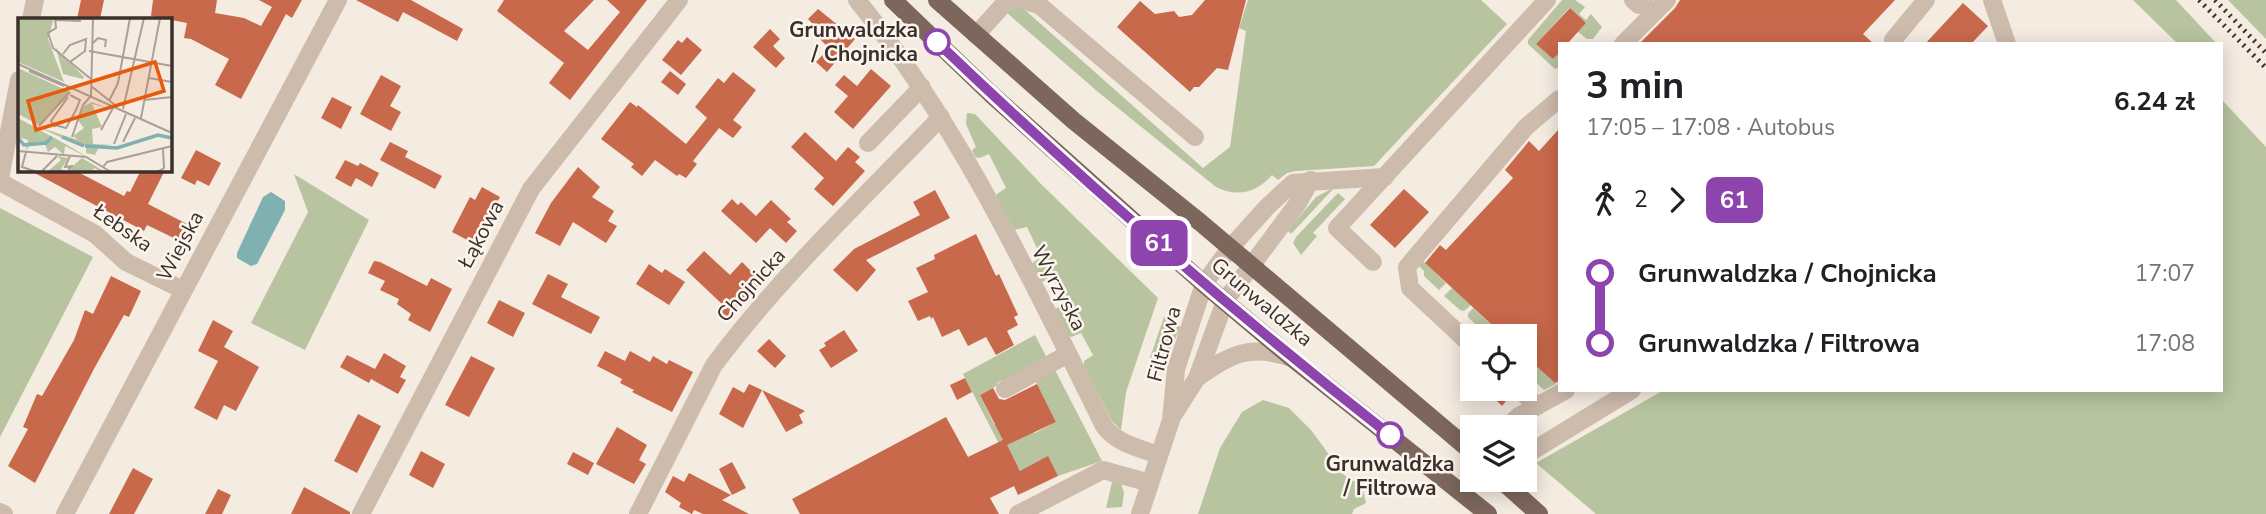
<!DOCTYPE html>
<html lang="pl">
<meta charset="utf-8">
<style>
:root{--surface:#fff;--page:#f2f2f2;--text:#202124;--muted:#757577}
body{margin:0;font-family:"Nunito Sans",sans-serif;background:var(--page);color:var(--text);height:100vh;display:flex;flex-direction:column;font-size:26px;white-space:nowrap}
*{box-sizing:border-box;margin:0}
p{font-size:23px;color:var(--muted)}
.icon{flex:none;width:38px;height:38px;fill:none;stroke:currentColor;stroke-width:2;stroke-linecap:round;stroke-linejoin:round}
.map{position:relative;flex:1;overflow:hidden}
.details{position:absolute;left:1558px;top:42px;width:665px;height:350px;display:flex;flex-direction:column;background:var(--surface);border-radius:0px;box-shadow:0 4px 18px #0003}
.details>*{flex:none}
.badge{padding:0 14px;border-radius:10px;font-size:24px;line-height:46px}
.controls{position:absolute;left:1460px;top:324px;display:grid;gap:14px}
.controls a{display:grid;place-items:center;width:77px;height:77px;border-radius:0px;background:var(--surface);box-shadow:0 4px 18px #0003;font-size:35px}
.map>.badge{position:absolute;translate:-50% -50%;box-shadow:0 0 0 4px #fff}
.legs{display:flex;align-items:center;gap:10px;height:77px;padding:0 28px;font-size:23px}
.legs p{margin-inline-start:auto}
.overview{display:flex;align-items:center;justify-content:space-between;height:119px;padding:0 28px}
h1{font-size:38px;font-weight:700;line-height:52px}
ul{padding:0 28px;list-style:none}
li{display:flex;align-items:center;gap:24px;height:70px;font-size:26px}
li i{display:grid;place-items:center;width:10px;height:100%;margin:0 9px;background:currentColor}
li i::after{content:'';width:18px;height:18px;margin:-9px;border:5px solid;border-radius:50%;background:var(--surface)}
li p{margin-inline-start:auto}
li:first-child i{background:linear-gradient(#0000 50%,currentColor 0)}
li:last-child i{background:linear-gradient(currentColor 50%,#0000 0)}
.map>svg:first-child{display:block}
.green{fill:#b8c4a0}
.water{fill:#7fb0b2}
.building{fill:#c8694b}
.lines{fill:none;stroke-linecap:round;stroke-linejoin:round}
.minor{stroke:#cdbbac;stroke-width:18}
.major{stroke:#7d675c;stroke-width:18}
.rail{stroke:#3b302b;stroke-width:5;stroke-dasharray:2 5;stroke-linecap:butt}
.line-1-casing{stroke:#fff;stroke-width:16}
.line-1{stroke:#8e44ad;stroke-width:10}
.stop-1-dot{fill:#fff;stroke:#8e44ad;stroke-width:3.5}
.labels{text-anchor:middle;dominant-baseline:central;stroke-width:5;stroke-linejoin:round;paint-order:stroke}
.stop-label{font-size:21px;font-weight:bold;fill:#3b302b;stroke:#fbf5ee;text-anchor:end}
.street-label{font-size:21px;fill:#3b302b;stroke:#fbf5ee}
.inset-river{fill:none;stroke:#7fb0b2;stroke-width:3.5}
.inset-road{fill:none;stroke:#aaa098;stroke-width:2}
.view{fill:#e8590c;fill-opacity:0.15;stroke:#e8590c;stroke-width:3.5}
.inset-edge{fill:none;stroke:#3b302b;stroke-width:3.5}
</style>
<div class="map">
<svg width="2266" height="514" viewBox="0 0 2266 514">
<rect width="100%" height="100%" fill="#f4ebe1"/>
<g class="green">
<path d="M1248 0H1481L1507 24 1374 166 1296 171 1287 173 1278 180 1272 175C1257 192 1238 198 1216 187L1098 92 1006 12 1016 7 1025 10 1203 168 1230 147 1246 31 1239 28Z"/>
<polygon points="1562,0 1575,0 1585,7 1579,14 1586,20 1591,14 1602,27 1593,39 1587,39 1578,32 1586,23 1569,8 1536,44 1553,59 1559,53 1559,67 1555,69 1528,44 1528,40"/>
<polygon points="2133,0 2176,0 2217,44 2178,44"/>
<polygon points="2228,0 2266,0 2266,39"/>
<polygon points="2221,99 2266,147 2266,514 1596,514 1536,463 1664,390 2221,390"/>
<polygon points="967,113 975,114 1040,183 1158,298 1126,392 1121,430 1112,421 1084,366 1084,361 1093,355 1081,333 1071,337 1068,335 1055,310 1065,301 1053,278 1041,282 1031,264 1041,257 1027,227 1014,230 996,197 997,194 1006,188 989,154 979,158 975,157 972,150 976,147 966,124"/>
<polygon points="294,174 369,220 305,350 251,323 308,212"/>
<polygon points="1335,187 1291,234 1288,231 1290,228 1316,197"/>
<polygon points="1338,193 1345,199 1313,233 1317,236 1301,255 1293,243 1296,237"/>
<polygon points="0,208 93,257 0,437"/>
<polygon points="1423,261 1446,283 1439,290 1424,276 1424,271 1419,266"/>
<polygon points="1452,288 1471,305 1464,311 1460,310 1444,296"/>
<polygon points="1473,308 1504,336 1487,336 1468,317 1468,314"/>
<polygon points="1164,317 1181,327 1162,365 1151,361 1150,358"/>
<polygon points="1035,335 1048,360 1005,383 1002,380 997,383 998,385 980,395 994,424 1035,433 1056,422 1035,380 1055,370 1102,461 1058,476 1048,457 1021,472 1016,463 1010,465 963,374"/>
<polygon points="1524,356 1525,356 1556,384 1544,390 1524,371"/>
<polygon points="1263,400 1289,408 1311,430 1344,475 1362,486 1366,503 1354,509 1352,514 1198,514 1220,448 1242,412"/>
<polygon points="1113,478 1121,483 1124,493 1122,507 1106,508"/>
</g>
<polygon class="water" points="271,192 285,201 285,210 257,264 251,266 237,258 237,253 263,197"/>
<g class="building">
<polygon points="81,0 104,0 100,19 77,19"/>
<polygon points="153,0 217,0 215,13 244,18 261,26 272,7 259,0 302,0 292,18 286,14 241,99 215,85 229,59 191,39 184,38 187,23 151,16"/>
<polygon points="356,0 411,0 463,29 457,41 403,12 398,22"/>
<polygon points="504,0 594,0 564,31 588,50 620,12 607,0 647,0 570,100 549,83 564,63 497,11"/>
<polygon points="1205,0 1246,0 1228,70 1217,68 1199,87 1194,87 1190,92 1117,27 1140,1 1155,14 1174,11 1179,17 1192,15"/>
<polygon points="1680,0 1895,0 1863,34 1874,44 1639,44 1675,8"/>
<polygon points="1963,3 1988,26 1971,44 1925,44"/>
<polygon points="1570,8 1586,23 1567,44 1559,44 1559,53 1553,59 1536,44"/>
<polygon points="818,9 855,39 827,72 816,62 829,48 818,37 822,33 808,19"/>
<polygon points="770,29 780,39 773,46 785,58 776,68 753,47"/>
<polygon points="687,37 702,50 681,75 662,60 678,40 682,43"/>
<polygon points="871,69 891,86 853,129 834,112 848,96 835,85 844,75 857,86"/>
<polygon points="670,71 686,84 678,95 661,82"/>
<polygon points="733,72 756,90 733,120 742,127 733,138 719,128 693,161 697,164 686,178 679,174 677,176 655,160 642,176 631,167 634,164 601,139 630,102 637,107 638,105 686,144 707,118 695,107 718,78 724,83"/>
<polygon points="381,75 401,86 390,106 401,112 391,131 360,114"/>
<polygon points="332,97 352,107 341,129 321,118"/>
<polygon points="1559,129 1559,381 1555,383 1524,355 1524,336 1504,336 1425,263 1440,245 1446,250 1513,178 1505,170 1529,141 1539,151"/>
<polygon points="805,132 836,161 848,147 860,157 855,162 865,171 833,206 814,189 824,178 791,147"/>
<polygon points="390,142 408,151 405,157 442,176 435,189 380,160"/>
<polygon points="196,150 221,163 209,186 197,180 195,185 181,178"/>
<polygon points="345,160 358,166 360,163 379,173 372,187 356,178 351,187 335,178"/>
<polygon points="578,167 600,187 592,197 614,211 608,221 617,226 606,243 573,222 560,246 535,233 551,203"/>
<polygon points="29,170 74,170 124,196 127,191 130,192 141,170 165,170 148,204 189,225 180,241 147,225 144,231"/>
<polygon points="482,187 500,197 475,244 452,232 470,197 475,200"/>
<polygon points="1404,189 1429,212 1395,248 1370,225"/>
<polygon points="935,190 950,218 866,260 876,270 857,292 833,270 854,249 920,215 913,202"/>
<polygon points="732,199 738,205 741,202 756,216 771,200 791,219 787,222 797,231 786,243 770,228 756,243 721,211"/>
<polygon points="976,234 996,276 999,274 1018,315 1014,317 1018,325 1007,331 1014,345 996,355 986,337 968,346 959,329 942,337 933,317 931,319 930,316 918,321 908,301 928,292 916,268 935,259 934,255"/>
<polygon points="704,251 730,275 742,262 762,282 726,320 716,310 722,304 686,270"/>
<polygon points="374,261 380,262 427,286 431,278 452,289 430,332 408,320 411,314 397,304 399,299 380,290 385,281 368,273"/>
<polygon points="649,264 662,273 665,269 685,282 669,305 636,284"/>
<polygon points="548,274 568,284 561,297 600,317 591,334 532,304"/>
<polygon points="111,276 141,291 129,317 124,315 95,367 35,483 8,466 28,429 23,427 37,394 42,396 74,340 85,310 93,314"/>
<polygon points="499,300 525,313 513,337 487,323"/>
<polygon points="213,320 233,331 224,347 259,367 236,411 224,405 217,420 194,408 218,361 198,351"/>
<polygon points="844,330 858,351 831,368 819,350 826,346 824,343"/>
<polygon points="769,339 786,356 775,368 757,351"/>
<polygon points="605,351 625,361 630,351 650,362 653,356 667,364 669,360 693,372 672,412 632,392 634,390 620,383 622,379 597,366"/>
<polygon points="384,353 406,366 400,377 406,380 398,394 371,379 369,383 340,367 347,355 375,369"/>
<polygon points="471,356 495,368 469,417 445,405"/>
<polygon points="965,378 972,392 957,400 950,385"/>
<polygon points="749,384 762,390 743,428 719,414 733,387 744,393"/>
<polygon points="1037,384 1056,422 1007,445 1020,471 1048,456 1058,476 1018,495 1014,486 990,498 999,514 800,514 792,499 946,417 968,457 1003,440 980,395 993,388 999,399 1005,400"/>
<polygon points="1497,388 1504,388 1510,396 1502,406 1491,395"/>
<polygon points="762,390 805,411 799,415 803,423 786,432"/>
<polygon points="358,414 381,426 357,473 334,461"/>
<polygon points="617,427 647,445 639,460 646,464 634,484 596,464"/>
<polygon points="421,451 445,464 433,488 409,475"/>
<polygon points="573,452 594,463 588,475 567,464"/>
<polygon points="732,462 746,488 732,495 719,469"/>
<polygon points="133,468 153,479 147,490 134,514 109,514"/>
<polygon points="689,473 731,495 722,500 749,514 703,514 694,510 692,514 679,507 681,503 665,492 673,476 684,482"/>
<polygon points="304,487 350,512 350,514 291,514"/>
<polygon points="218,489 231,495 222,514 205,514"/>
</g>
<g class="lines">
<g class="minor">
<path d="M857 0C961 128 1031 279 1104 426 1117 444 1139 448 1159 455"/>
<polyline points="1022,0 1039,5 1195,137"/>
<polyline points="1633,0 1639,5 1644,0"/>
<polyline points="1992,0 2007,44"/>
<polyline points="31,19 35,0"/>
<polyline points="976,35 1005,3 1011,0"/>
<polyline points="1893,40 1926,0"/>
<polyline points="1623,44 1667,0"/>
<polyline points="868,143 922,87"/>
<polyline points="0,178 19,80"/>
<polyline points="0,182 95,234 126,262 183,290"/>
<polyline points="1373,262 1337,228 1547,0"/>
<polyline points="1472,346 1410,288 1407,267 1526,127 1559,99"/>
<path d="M1197 378C1232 353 1250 344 1292 358"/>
<polyline points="1518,388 1537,406"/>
<polyline points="1005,389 1068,354"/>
<polyline points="1172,417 1197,378 1225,301 1298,203 1311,180"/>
<polyline points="1507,427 1519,416 1566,390"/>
<polyline points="1524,456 1632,390"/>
<polyline points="0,512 4,514"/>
<polyline points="65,514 338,0"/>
<polyline points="361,514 531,189 679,0"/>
<path d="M638 514 714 365C781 275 864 198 941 117"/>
<polyline points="1018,514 1103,470 1150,483"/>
<polyline points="1140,514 1171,420 1176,369 1204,284 1230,248 1267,207 1293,183 1385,177"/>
</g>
<g class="major">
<polyline points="893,0 992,95 1204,284 1292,358 1488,514"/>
<polyline points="937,0 1074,121 1201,223 1472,452"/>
<polyline points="1501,480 1539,514"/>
</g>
<g class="rail">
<polyline points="2199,0 2266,68"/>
<polyline points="2215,0 2266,53"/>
</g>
</g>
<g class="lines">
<defs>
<path id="line-1" d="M937 42C1081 180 1233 312 1390 435"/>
</defs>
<use href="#line-1" class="line-1-casing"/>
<use href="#line-1" class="line-1"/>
</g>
<g class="stop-1-dot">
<circle cx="937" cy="42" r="12"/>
<circle cx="1390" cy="435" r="12"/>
</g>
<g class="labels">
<g class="stop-label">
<text x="918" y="30">Grunwaldzka<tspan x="918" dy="24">/ Chojnicka</tspan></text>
<text x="1390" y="464" text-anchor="middle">Grunwaldzka<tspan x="1390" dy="24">/ Filtrowa</tspan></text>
</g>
<g class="street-label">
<text transform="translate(123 228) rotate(35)">Łebska</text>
<text transform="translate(481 234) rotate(-62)">Łąkowa</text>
<text transform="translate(180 246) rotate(-62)">Wiejska</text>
<text transform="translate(751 285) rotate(-48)">Chojnicka</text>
<text transform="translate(1059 288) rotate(62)">Wyrzyska</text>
<text transform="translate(1262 302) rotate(40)">Grunwaldzka</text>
<text transform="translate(1164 344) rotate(-75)">Filtrowa</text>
</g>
</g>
<g transform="translate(18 18)">
<rect width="154" height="154" fill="#f4ebe1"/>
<path d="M0 0H36L30 21 46 64 0 44ZM38 30 66 59 65 61 45 56ZM0 50 52 74 21 107 0 96ZM74 84 89 90 74 86 84 109 74 111 75 126 94 127 81 129 77 137 68 135V130L80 129 60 127 20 109 60 122 55 118 66 110 59 101 66 88ZM0 100 49 127 73 141 47 128 46 137 37 129 30 134 27 126 12 127 8 133 10 122 0 119ZM39 138 50 140 43 151 48 154 64 140 84 152 82 154 77 150 72 154H29L43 142Z" fill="#b8c4a0"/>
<path class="inset-river" d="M44 119 66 128M0 120 6 127 28 125 34 119M67 128 99 130 140 117 154 120"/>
<path class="inset-road" d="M37 0 38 10 30 15 35 30 73 61M38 2 63 3M74 26 80 20 88 22 87 29M71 33 154 48M45 36 52 27 68 21 67 33 52 44M0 46 154 115M11 53 46 68M131 60 154 64M73 68 97 87M126 82 154 79M91 83 100 65 112 0M65 87 73 78 75 0M105 91 126 0M123 100 142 0M37 107 48 110 58 92 62 82 52 77M21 108 52 74M37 109 33 103 50 79M83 112 95 90M54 119 65 87M105 124 117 100M96 126 108 96M0 133 68 139 93 154M8 134 4 149 19 154M85 149 89 144 154 128M50 151 55 148 47 149 52 138M23 154 39 138M139 154 146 150 145 131"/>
<path class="view" d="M137 44 146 73 18 112 10 83Z"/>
<rect width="154" height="154" class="inset-edge"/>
</g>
</svg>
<div class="controls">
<a><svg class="icon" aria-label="locate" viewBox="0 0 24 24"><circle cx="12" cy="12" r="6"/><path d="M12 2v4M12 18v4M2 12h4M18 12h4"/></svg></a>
<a><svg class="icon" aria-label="layers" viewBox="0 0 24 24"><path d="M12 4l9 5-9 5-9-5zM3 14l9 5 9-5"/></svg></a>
</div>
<b class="badge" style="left:1159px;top:243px;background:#8e44ad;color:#fff">61</b>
<section class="details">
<div class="overview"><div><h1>3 min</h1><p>17:05 – 17:08 · Autobus</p></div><b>6.24 zł</b></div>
<div class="legs"><svg class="icon" aria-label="walk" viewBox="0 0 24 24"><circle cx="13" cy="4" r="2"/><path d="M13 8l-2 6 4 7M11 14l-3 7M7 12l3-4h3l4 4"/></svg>2<svg class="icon" aria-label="forward" viewBox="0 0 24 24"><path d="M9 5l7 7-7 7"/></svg><b class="badge" style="background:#8e44ad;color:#fff">61</b></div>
<ul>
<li><i style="color:#8e44ad"></i><b>Grunwaldzka / Chojnicka</b><p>17:07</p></li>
<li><i style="color:#8e44ad"></i><b>Grunwaldzka / Filtrowa</b><p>17:08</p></li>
</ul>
</section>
</div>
